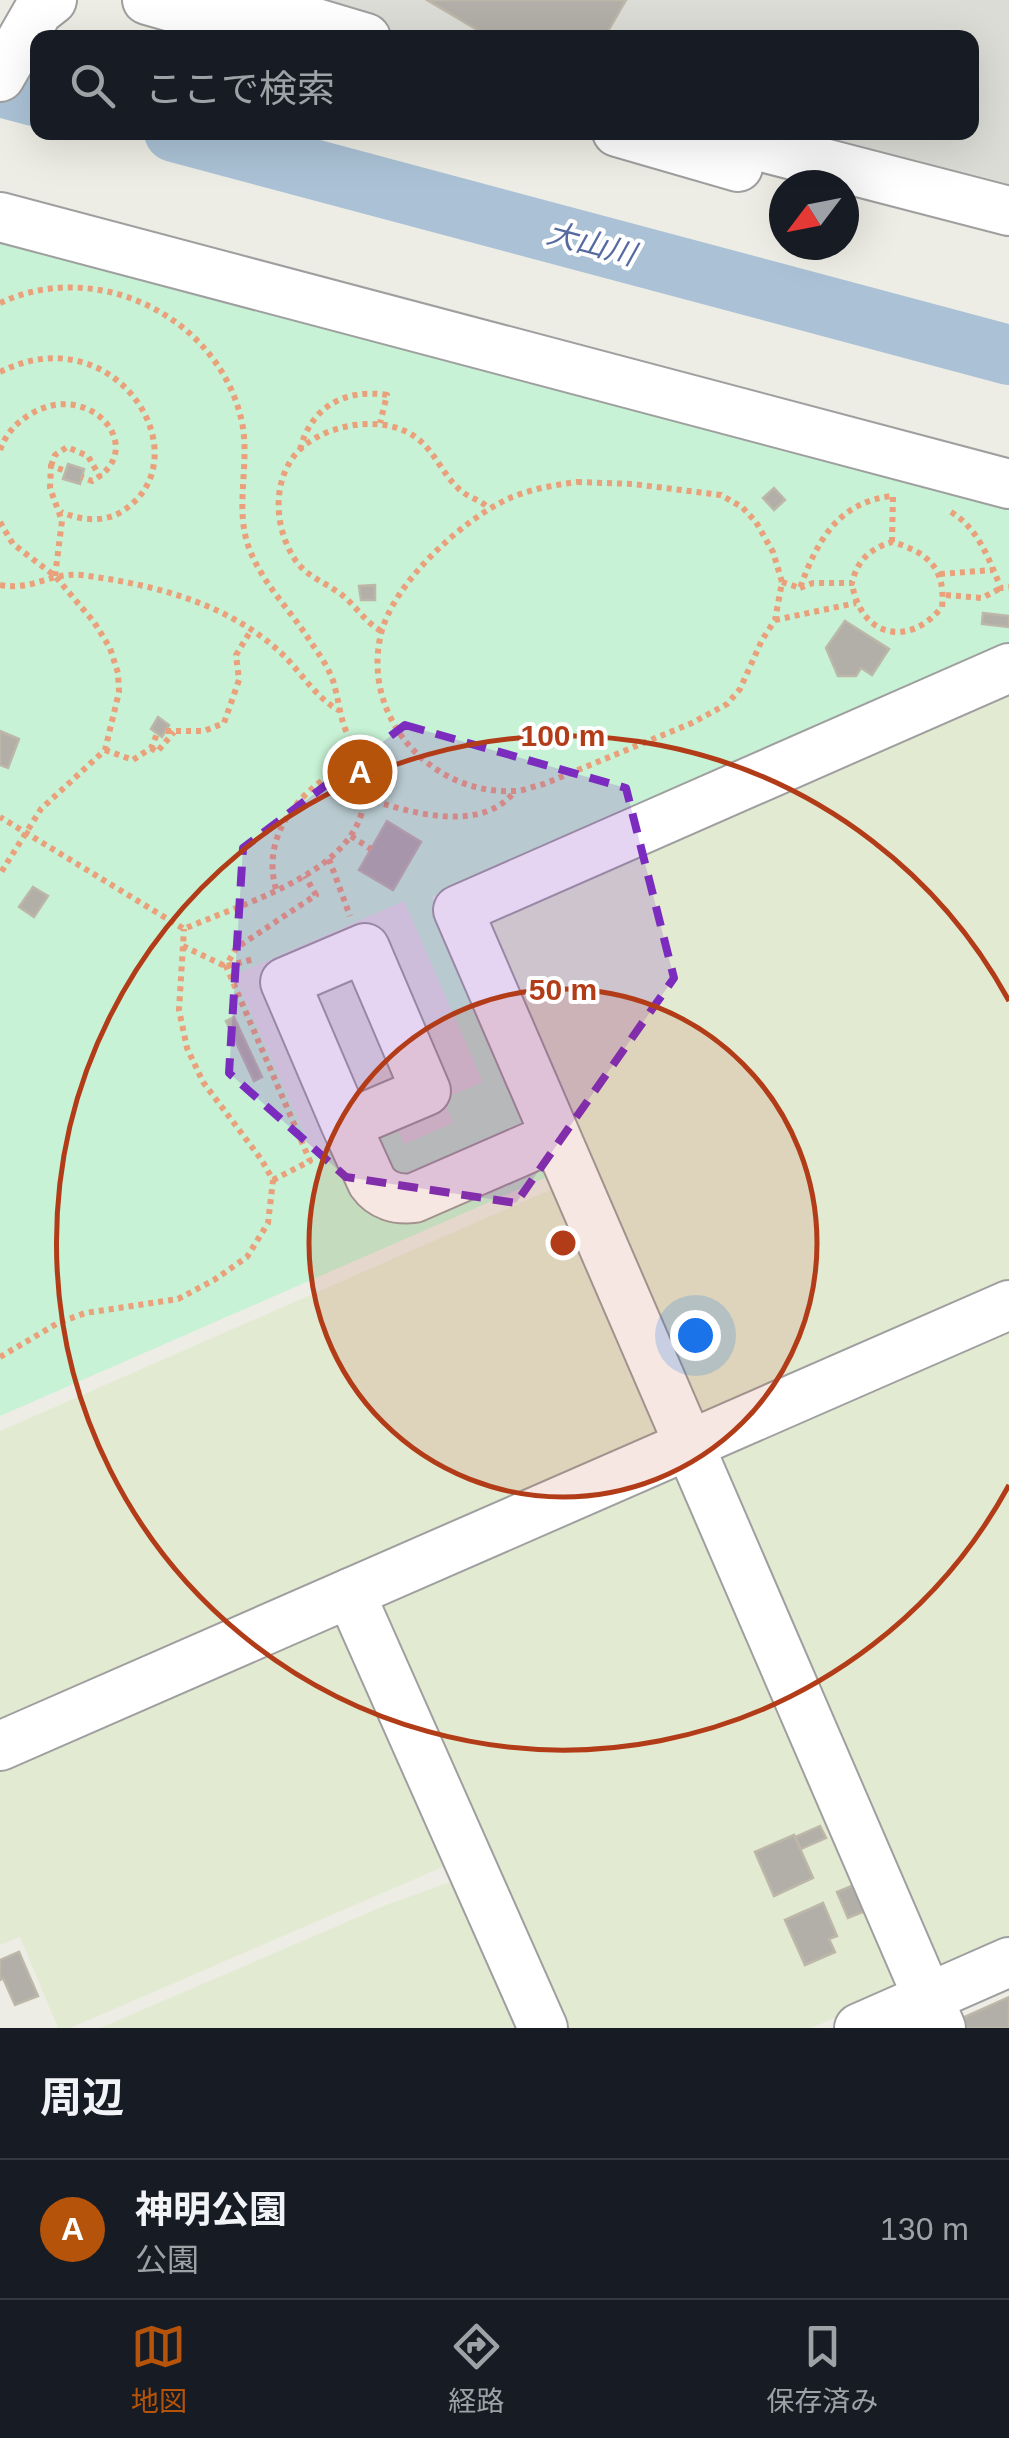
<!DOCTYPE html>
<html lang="ja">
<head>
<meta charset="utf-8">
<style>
	:root { --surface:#171b24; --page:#242831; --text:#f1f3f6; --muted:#9ea1a6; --line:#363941; --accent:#b45309 }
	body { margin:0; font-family:Helvetica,"Noto Sans JP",sans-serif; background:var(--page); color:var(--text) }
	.compass { position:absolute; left:769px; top:170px; width:90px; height:90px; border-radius:50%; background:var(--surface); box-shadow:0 10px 40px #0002; rotate:238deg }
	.you { position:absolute; left:695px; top:1335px; width:35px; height:35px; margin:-25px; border:8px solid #fff; border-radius:50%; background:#1a73e8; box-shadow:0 0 0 15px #1a73e833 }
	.badge { display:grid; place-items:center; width:65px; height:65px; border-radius:50%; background:var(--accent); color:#fff; font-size:32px; font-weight:700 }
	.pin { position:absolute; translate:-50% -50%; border:5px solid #fff; box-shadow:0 2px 10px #0006 }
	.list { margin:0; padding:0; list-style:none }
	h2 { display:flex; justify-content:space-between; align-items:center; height:130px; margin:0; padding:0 40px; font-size:42px }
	h2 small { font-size:32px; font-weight:400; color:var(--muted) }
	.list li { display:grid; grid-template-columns:65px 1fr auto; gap:30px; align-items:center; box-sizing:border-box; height:140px; padding:0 40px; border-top:2px solid var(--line) }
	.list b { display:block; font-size:38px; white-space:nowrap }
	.list p { margin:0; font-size:32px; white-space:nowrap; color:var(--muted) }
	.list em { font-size:32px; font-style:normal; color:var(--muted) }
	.icon { flex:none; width:55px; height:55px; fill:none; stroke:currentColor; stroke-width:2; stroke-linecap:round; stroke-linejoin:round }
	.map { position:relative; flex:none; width:1009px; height:2028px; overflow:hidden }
	.search { position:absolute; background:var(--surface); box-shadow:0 10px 40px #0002; left:30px; right:30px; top:30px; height:110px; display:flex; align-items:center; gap:25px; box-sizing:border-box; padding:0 35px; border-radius:20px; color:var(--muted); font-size:38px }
	.sheet { height:270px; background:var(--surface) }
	nav { display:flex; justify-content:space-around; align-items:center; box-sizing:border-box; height:140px; border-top:2px solid var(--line); background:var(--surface); font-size:28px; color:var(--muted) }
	nav a { display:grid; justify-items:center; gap:5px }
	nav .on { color:var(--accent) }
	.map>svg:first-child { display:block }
	.airport { fill:#dcdcd6 }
	.farmland { fill:#e3ead2 }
	.park { fill:#c7f2d5 }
	.parking { fill:#e2e2e2 }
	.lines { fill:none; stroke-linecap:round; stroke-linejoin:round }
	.river { stroke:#abc2d6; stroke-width:60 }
	.building { fill:#b2afa8; stroke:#bdb7a9; stroke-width:2.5 }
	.minor-casing { stroke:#9f9f9f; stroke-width:52 }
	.path { stroke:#e9a07b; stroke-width:6; stroke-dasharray:5 5; stroke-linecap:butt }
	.minor { stroke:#fff; stroke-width:48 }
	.marked { fill:#7b2cbf; fill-opacity:0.2; stroke:#7b2cbf; stroke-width:8; stroke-dasharray:20 12; stroke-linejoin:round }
	.ring { fill:none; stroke:#b33c18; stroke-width:5 }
	.labels { text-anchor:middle; stroke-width:8; stroke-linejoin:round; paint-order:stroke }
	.water-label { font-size:30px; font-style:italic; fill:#566aa2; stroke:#fff }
	.centre { fill:#b33c18; stroke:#fff; stroke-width:5 }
	.ring-label { font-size:30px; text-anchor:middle; font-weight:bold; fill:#b33c18; stroke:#fff; stroke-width:8; stroke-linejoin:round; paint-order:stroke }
</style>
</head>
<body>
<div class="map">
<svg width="1009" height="2028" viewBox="0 0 1009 2028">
	<rect width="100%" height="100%" fill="#edede5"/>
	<polygon class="airport" points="179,0 1009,0 1009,233 650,133 972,132 972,38 312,37"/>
	<g class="farmland">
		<polygon points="1009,682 1009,1288 707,1420 688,1414 482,915"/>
		<polygon points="559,1186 662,1423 656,1441 0,1727 0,1431"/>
		<polygon points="1009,1325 1009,1941 943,1970 927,1960 713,1465 720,1452"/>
		<polygon points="672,1473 686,1476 900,1970 893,1993 811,2028 557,2028 372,1604"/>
		<polygon points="342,1616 445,1866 70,2028 58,2028 20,1937 0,1945 0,1766"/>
		<polygon points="459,1879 532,2028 100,2028 386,1905"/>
	</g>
	<polygon class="park" points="0,227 1009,500 1009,647 432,897 532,1120 549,1176 0,1416"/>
	<polygon class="parking" points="404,901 483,1082 443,1099 453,1123 404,1144 394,1121 314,1155 234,975"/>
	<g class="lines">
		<g class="river">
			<polyline points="0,87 38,97"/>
			<polyline points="174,132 1009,355"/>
		</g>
	</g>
	<g class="building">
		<polygon points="427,0 626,0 604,38 491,38"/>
		<polygon points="68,464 84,469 80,484 63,479"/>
		<polygon points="774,488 785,500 774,510 763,498"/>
		<polygon points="375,585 375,600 361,600 359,586"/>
		<polygon points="983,613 1009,616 1009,627 982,624"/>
		<polygon points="845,621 889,649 872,675 861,668 856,676 838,676 826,648"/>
		<polygon points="158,717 169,725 162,737 151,729"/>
		<polygon points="0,731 19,739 8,768 0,765"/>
		<polygon points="387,821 421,842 393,890 359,870"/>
		<polygon points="33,887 48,896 34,917 19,907"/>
		<polygon points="234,1017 262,1077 254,1081 226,1021"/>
		<polygon points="820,1826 826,1838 801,1849 795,1837"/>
		<polygon points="794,1835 813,1878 774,1896 755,1852"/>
		<polygon points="859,1883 870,1909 848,1918 837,1892"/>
		<polygon points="823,1903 837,1936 829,1939 835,1952 805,1965 785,1920"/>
		<polygon points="19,1952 38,1996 15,2005 3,1978 0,1980 0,1960"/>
		<polygon points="1009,1997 1009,2028 961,2028 958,2020"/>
	</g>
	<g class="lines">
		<g class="minor-casing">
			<g id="minor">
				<polyline points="147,0 280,38"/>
				<polyline points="249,3 366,38"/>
				<polyline points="0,77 38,11 52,0"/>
				<polyline points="617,132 738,167"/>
				<polyline points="704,132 1009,211"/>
				<polyline points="0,217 1009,484"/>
				<path d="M346 1125 426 1091 365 948 285 982 346 1125 372 1182C382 1196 397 1200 414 1198L554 1137"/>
				<polyline points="350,1593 543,2028"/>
				<polyline points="0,1746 1009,1305"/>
				<polyline points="859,2028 1009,1962"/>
				<polyline points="941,2028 458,910 1009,668"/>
			</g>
		</g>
		<g class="path">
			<path d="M0 303C95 258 216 315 241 418 252 462 232 510 251 553 265 586 291 611 310 641 319 654 332 672 335 688 339 703 340 716 346 731 359 761 372 786 360 818 338 878 238 905 184 929L0 817"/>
			<path d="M0 372C117 313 206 460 121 512 103 523 80 520 61 512"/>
			<path d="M0 450C6 434 15 424 29 415 89 377 151 449 92 481L82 477"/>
			<path d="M300 450C310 408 344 388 387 395L380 423"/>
			<polyline points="51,466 55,455 67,447 88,456 100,477"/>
			<path d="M577 482 633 484 721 495 742 507 756 522 773 552 782 582 775 620 762 640 740 689 727 704 692 723 544 784C534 786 523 791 514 791 430 795 361 716 381 634 393 583 463 519 510 498 531 489 554 485 577 482Z"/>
			<path d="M951 512C979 529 989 560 1001 588L1009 587"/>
			<polyline points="0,522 13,544 55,576 94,622 110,648 118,673 119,692 105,750 41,809 0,874"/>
			<polyline points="892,542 893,496"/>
			<polyline points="940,574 993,570"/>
			<polyline points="55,576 62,521 50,488 51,466 66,471"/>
			<path d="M782 582 800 588C817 541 838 502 892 496"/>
			<path d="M0 585C34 591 49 572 81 575 151 584 225 602 279 651 300 670 313 695 338 710"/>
			<path d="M800 588 813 583H852C857 561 869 549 892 542 927 552 946 568 942 607 908 649 860 636 852 583"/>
			<polyline points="946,595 982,598 1001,588"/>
			<polyline points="775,620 856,603"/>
			<path d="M381 631C365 622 356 606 342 595 324 581 306 577 294 558 275 528 272 485 294 456 317 426 374 415 407 432 433 445 439 470 458 488 467 498 481 499 489 509"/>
			<polyline points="166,731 204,731 224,723 239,680 236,655 250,632"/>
			<polyline points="151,748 157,752 174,732"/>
			<polyline points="105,750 133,760 151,748 157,734"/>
			<path d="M365 798C410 813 482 834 515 791"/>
			<polyline points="351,836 371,849"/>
			<polyline points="329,859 350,916"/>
			<path d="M276 889C259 830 307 782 358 760"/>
			<polyline points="183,946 225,966"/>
			<polyline points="227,966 254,959"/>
			<polyline points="273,1180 310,1161 226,966 236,948 316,895 305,876"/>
			<polyline points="0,1357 58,1323 85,1313 178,1299 214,1280 247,1257 268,1223 273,1180 261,1159 203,1082 187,1048 179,1010 184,929"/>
		</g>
		<use href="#minor" class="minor"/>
	</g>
	<path class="marked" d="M405 725 626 788 674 978 516 1203 346 1177 229 1073 243 848Z"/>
	<circle cx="563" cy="1243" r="254" fill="#b33c18" fill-opacity=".12"/>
	<g class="ring">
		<circle cx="563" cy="1243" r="254"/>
		<path d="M1009 1485A507 507 0 1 1 1009 1001"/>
	</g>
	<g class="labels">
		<g class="water-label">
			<text transform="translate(591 244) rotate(15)" y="10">大山川</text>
		</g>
	</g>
	<circle cx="563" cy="1243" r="15" class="centre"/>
	<g class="ring-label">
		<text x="563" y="746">100 m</text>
		<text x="563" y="1000">50 m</text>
	</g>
</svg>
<svg class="compass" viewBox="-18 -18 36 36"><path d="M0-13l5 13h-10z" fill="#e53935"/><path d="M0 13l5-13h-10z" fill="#9ea1a6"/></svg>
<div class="you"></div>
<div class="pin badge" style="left:360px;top:772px">A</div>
<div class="search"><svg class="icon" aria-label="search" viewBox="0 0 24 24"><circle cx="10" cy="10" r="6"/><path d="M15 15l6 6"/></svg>ここで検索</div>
</div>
<section class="sheet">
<h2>周辺<small></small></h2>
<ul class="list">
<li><span class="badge">A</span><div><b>神明公園</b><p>公園</p></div><em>130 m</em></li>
</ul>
</section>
<nav>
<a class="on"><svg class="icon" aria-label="map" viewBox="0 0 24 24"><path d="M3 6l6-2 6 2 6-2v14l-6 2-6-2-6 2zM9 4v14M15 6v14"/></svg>地図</a>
<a><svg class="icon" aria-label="directions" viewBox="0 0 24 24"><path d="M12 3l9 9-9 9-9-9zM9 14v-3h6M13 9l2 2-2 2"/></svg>経路</a>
<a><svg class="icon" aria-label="saved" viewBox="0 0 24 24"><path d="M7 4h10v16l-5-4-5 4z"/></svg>保存済み</a>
</nav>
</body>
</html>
